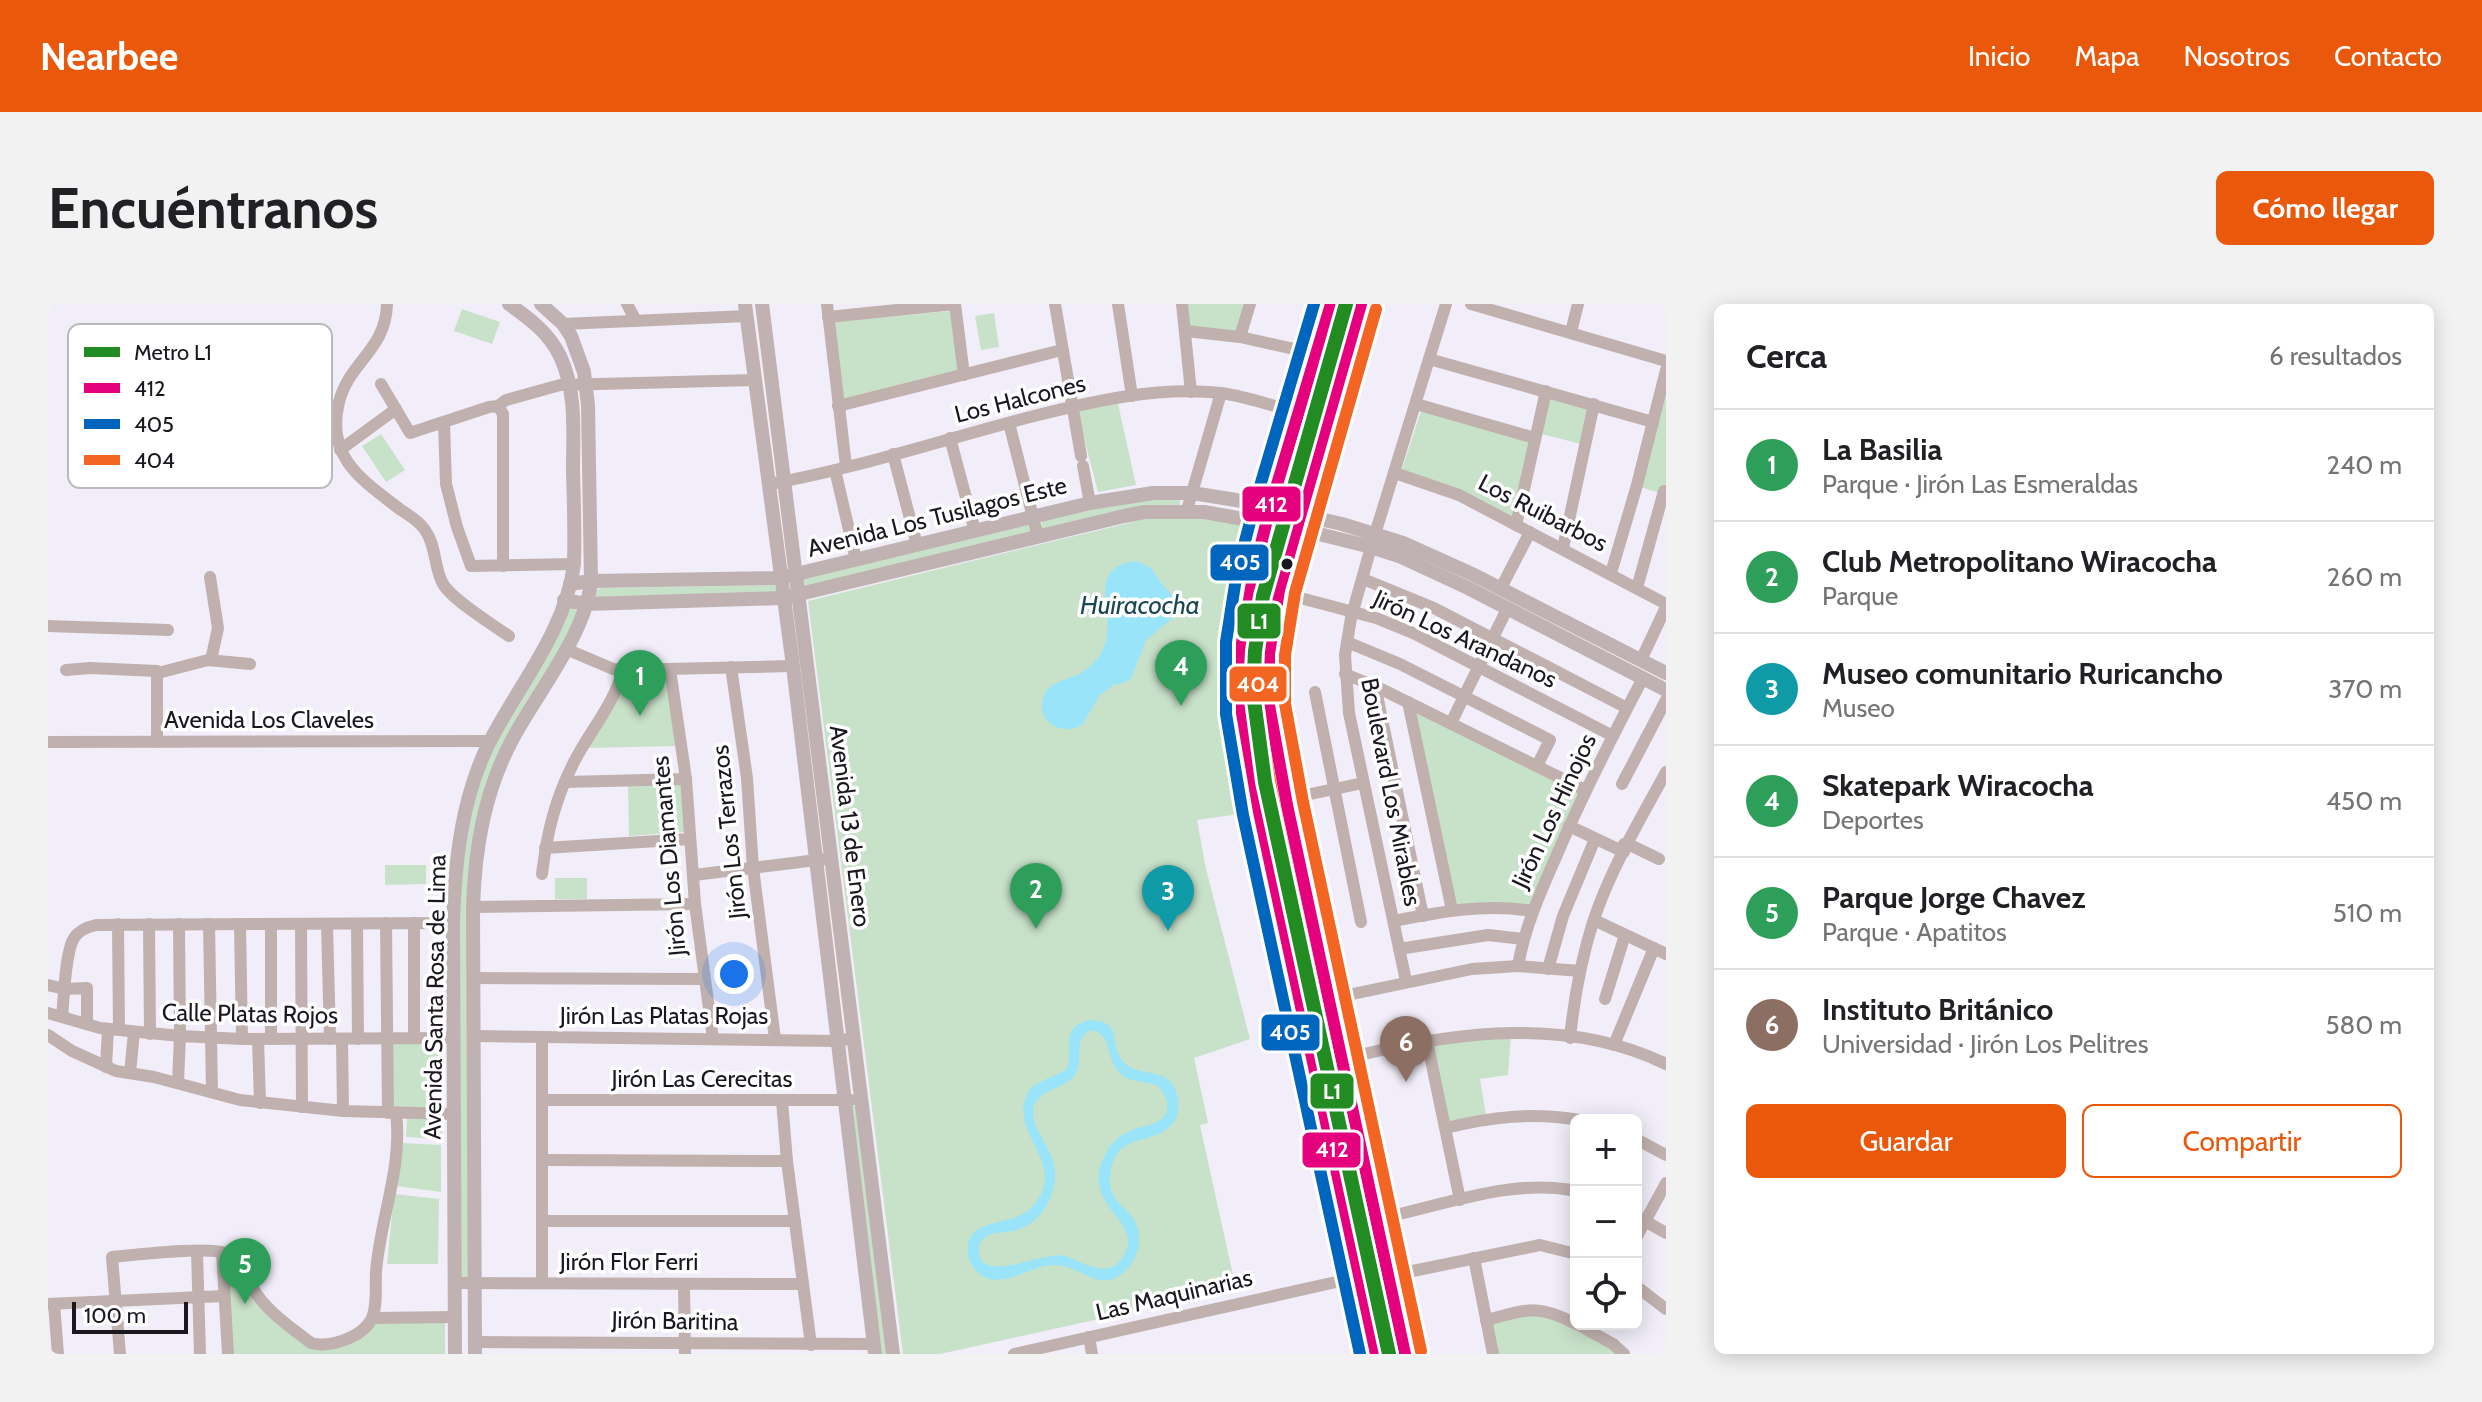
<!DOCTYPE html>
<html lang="es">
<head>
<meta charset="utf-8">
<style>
	:root { --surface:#fff; --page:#f2f2f2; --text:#202124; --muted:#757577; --line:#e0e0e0; --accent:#ea580c }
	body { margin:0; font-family:Cabin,sans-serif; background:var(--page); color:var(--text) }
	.controls { position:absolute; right:24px; bottom:24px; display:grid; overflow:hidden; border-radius:12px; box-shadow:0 4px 20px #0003 }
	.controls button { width:72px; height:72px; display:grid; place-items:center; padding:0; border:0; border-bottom:2px solid var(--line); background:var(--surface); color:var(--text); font:40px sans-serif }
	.scale { position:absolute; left:24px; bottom:20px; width:116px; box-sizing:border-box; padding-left:8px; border:4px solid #1a171e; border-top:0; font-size:22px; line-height:28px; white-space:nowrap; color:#1a171e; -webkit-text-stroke:6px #fff; paint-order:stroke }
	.you { position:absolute; left:686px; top:670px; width:28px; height:28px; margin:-20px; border:6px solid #fff; border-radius:50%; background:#1a73e8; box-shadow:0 0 0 12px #1a73e833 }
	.badge { display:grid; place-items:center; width:52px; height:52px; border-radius:50%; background:var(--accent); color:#fff; font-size:26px; font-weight:700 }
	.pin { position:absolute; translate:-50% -66px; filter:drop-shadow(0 2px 4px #0008) }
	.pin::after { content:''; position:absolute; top:42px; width:28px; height:24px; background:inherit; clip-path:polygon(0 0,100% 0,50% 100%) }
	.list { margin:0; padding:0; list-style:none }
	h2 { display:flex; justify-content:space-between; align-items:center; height:104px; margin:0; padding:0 32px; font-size:34px }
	h2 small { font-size:26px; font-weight:400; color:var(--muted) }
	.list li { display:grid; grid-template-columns:52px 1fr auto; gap:24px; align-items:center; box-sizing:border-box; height:112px; padding:0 32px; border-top:2px solid var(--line) }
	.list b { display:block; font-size:30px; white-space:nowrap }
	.list p { margin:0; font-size:26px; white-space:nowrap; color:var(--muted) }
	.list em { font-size:26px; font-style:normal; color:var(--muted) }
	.actions { display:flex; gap:16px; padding:24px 32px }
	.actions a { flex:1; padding:18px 0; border:2px solid var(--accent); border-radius:12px; text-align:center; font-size:28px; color:var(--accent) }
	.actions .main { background:var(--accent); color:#fff }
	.icon { flex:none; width:44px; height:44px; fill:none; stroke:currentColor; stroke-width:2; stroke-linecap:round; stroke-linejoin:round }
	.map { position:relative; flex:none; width:1618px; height:1050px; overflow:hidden; border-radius:12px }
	header { display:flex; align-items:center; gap:48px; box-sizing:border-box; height:112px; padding:0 40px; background:var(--accent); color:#fff }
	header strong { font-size:38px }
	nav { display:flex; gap:44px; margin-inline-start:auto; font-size:28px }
	.intro { display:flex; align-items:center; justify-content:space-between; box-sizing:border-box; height:192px; padding:0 48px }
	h1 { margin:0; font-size:56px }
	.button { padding:20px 36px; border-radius:12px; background:var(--accent); color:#fff; font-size:28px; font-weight:700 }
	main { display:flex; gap:48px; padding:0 48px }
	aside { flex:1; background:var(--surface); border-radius:12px; box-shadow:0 4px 20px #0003 }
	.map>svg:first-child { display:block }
	.green { fill:#c8e1c9 }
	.water { fill:#9ae4f9; fill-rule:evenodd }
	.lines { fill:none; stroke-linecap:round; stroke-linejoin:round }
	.minor { stroke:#c0b1ae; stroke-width:12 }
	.major { stroke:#c0b2b2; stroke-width:14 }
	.bus-1-casing { stroke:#fff; stroke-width:18 }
	.bus-2-casing { stroke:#fff; stroke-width:18 }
	.bus-3-casing { stroke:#fff; stroke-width:18 }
	.bus-1 { stroke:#e5007d; stroke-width:12 }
	.bus-2 { stroke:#0065bd; stroke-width:12 }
	.bus-3 { stroke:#f26522; stroke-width:12 }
	.metro-1-casing { stroke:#fff; stroke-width:20 }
	.metro-1 { stroke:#228b22; stroke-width:14 }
	.bus-dot { fill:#1a171e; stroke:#fff; stroke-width:3 }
	.labels { text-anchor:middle; stroke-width:7; stroke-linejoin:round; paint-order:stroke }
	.street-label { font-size:24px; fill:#1a171e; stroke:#fff }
	.water-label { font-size:26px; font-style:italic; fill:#194853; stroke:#fff }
	.key { fill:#fff; stroke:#bab9bc; stroke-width:2 }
	.key-label { font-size:22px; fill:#1a171e }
	.line-badge { stroke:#fff; stroke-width:3 }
	.badge-label { font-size:22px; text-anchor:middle; font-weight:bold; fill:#fff }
</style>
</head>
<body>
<header>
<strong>Nearbee</strong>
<nav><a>Inicio</a><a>Mapa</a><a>Nosotros</a><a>Contacto</a></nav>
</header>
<div class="intro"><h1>Encuéntranos</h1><a class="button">Cómo llegar</a></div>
<main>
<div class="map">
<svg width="1618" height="1050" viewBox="0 0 1618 1050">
	<rect width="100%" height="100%" fill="#f1eef9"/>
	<g class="green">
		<polygon points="1137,0 1198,0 1189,30 1141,23"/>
		<polygon points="1287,0 1309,0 1250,201 1229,195"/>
		<polygon points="414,5 452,18 444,40 406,27"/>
		<polygon points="903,7 910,67 795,98 784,18"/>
		<polygon points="946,9 951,43 933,46 927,12"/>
		<polygon points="1618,86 1618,191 1592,183"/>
		<polygon points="1501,92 1542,102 1533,140 1494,130"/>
		<polygon points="1070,100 1088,181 1050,188 1029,107"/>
		<path d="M1373 107 1482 137 1465 214C1429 194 1393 178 1354 165Z"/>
		<polygon points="333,130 357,166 338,178 314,142"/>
		<polygon points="1133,194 1131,204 993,226 994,217 1070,197"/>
		<polygon points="1153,212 1196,222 1185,263 1173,330 1191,510 1149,516 1158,565 1202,735 1146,754 1160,819 1152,821 1188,985 892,1050 855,1050 760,297 1105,213"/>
		<polygon points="979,221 982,221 984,229 755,286 754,275"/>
		<polygon points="1221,224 1241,228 1217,358 1341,1000 1321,1005 1203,450 1197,381 1199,342"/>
		<polygon points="726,281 729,289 548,293 548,287 552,284"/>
		<polygon points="521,303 530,307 431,515 422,974 413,974 410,589 422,505 447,437"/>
		<polygon points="619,368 630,442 537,444 578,369"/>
		<polygon points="1364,403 1533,489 1482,604 1406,602"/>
		<polygon points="632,478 637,528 581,532 580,480"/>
		<polygon points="337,561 378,561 378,580 337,581"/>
		<rect x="507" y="574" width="32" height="21"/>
		<polygon points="1463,731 1460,771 1432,775 1438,811 1401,819 1385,739"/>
		<polygon points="394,738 396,806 342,806 343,739"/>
		<polygon points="800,802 808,802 842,1050 830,1050"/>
		<polygon points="359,811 395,813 394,835 358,833"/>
		<polygon points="355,839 393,841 393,888 348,882"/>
		<polygon points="346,890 391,895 390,960 339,960"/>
		<polygon points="178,954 210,996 268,1043 323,1019 397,1017 397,1050 182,1050"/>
		<polygon points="1479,1009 1504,1012 1572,1050 1449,1050 1443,1017"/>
	</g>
	<g class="water">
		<path d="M1086 257C1105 262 1104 266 1114 280 1124 293 1133 294 1126 313L1098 336 1084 373 1078 378 1065 381 1052 391 1034 421C1015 432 988 419 995 394 1001 375 1021 377 1035 368 1043 362 1051 354 1055 345 1072 313 1034 266 1086 257Z"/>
		<path d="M1042 716C1073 717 1062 735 1072 753 1086 779 1125 756 1130 796 1131 805 1130 813 1125 819 1104 845 1066 824 1062 874 1060 894 1074 900 1085 914 1095 929 1092 951 1080 964 1053 993 1035 962 1008 961 981 960 952 990 928 967 924 962 921 957 920 951 915 910 966 925 985 902 1022 859 960 831 979 790 987 775 1007 775 1019 764 1026 743 1011 723 1042 716ZM1044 726C1064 731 1058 753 1070 767 1081 780 1096 776 1110 782 1120 792 1125 809 1110 817 1103 822 1094 822 1087 825 1075 829 1065 836 1059 847 1027 903 1097 914 1076 951 1061 978 1036 958 1017 952 996 946 933 982 931 947 931 925 956 930 969 926 981 922 991 914 997 904 1028 851 979 836 986 801 995 783 1016 786 1027 771 1037 756 1023 733 1044 726Z"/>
	</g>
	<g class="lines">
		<g class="minor">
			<path d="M339 0C338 46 301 58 291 98 277 153 314 176 353 206 362 212 371 217 377 226 388 241 386 262 394 278 401 294 445 321 461 332"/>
			<polyline points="579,0 588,17"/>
			<polyline points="779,0 798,162"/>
			<polyline points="1007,0 1033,152"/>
			<polyline points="1070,0 1084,92"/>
			<polyline points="1134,0 1143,88"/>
			<polyline points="1423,0 1618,57"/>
			<polyline points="780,13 907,0 916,71"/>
			<polyline points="515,20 699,12"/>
			<polyline points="1138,27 1192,33 1255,47"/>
			<polyline points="1523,28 1530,0"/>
			<polyline points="1192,33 1202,0"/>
			<polyline points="1381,55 1605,118"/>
			<polyline points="333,80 362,129 441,103 450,102 458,96 512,81 706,76"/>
			<polyline points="1368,100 1487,134"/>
			<polyline points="450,102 455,110 455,262"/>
			<polyline points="790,102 1014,46"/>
			<polyline points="396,118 398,180 409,223 423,262 526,260"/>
			<polyline points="961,119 990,233"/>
			<polyline points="902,134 927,227"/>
			<polyline points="292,146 348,105"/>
			<polyline points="845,150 869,241"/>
			<polyline points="1035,162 1042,199"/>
			<polyline points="787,166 808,256"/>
			<polyline points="1347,169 1411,191 1618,300"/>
			<path d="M727 179C814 163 900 134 986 112 1046 97 1110 82 1173 89 1195 92 1216 99 1237 105"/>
			<polyline points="1139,206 1173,89"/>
			<polyline points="1468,221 1498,87"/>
			<polyline points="1515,244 1546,100"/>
			<polyline points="1563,269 1589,181 1618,66"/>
			<polyline points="162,273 170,324 163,356"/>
			<polyline points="1315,275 1386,304 1579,404"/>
			<polyline points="1453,284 1482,228"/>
			<polyline points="1589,284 1616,187"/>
			<polyline points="1245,292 1328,314 1365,329 1565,432"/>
			<polyline points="0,322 120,326"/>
			<polyline points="1299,338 1352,360 1502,436 1489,462"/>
			<polyline points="518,345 565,365 575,366 745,362"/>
			<polyline points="1593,356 1618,303"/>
			<polyline points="683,363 699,474 705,564 727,735"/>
			<polyline points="622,365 638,475 647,600 665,735"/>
			<polyline points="18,366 42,364 109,367 109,438"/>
			<polyline points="110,369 160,356 202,360"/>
			<polyline points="1297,370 1329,383 1537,486"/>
			<polyline points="1329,383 1330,396 1375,612"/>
			<polyline points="1267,388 1313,618"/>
			<polyline points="1360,398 1404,606"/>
			<polyline points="1403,419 1459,305"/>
			<polyline points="0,438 443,437"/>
			<polyline points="517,478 638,475"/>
			<polyline points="1574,480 1618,396"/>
			<polyline points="1253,492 1315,479"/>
			<polyline points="1521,522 1576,548 1576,540"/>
			<polyline points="1580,540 1611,555"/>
			<polyline points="497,544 642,535"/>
			<path d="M494 570C499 529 507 495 526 458 542 427 566 400 575 366"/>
			<polyline points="646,571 777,555"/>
			<polyline points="425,603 647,600"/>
			<polyline points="1546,616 1618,650"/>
			<path d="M1346 617C1392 608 1437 599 1484 607"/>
			<polyline points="338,619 340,809"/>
			<polyline points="366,619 366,734"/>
			<polyline points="70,620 71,726"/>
			<polyline points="101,620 102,730"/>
			<polyline points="161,620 164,788"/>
			<polyline points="192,620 194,735"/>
			<polyline points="223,620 223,735"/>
			<polyline points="253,620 254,803"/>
			<polyline points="279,620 282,735"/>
			<polyline points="309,620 310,735"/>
			<polyline points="1351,645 1440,631 1475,635"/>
			<path d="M1470 662C1477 621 1494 585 1511 546 1536 488 1565 431 1595 374"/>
			<polyline points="1500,665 1515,612 1547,535"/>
			<polyline points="426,674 655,675"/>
			<polyline points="1358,677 1301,409 1297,351 1303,314 1323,243 1398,0"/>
			<polyline points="0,681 17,685 39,684 39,720"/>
			<polyline points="1295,692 1424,665 1470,662 1532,667"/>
			<polyline points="1557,695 1577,631"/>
			<polyline points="0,709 52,724 132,732 194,735 406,734"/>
			<path d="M14 713C16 695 17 648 26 634 31 626 39 623 48 621L405 619"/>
			<polyline points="0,731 24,747 68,767 106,773 192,796 295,807 407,810"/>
			<polyline points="426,732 789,737 806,734"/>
			<path d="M1522 734C1526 695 1533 656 1545 618 1562 566 1592 516 1618 468"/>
			<polyline points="210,735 212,799"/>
			<polyline points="294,735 295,807"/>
			<polyline points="1379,737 1412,896"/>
			<polyline points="1566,741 1606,644"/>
			<path d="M1308 752C1409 727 1522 713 1618 760"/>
			<polyline points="58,763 60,725"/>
			<polyline points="82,769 86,728"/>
			<polyline points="130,778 132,732 131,620"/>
			<polyline points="495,796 803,796"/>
			<polyline points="734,797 739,857 763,1041"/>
			<path d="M1398 824C1443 813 1484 808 1531 816"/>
			<polyline points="1588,835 1618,851"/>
			<polyline points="495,856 739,857"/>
			<path d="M1343 912C1401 899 1469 874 1528 887"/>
			<polyline points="1588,912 1618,929"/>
			<polyline points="494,917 747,917"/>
			<polyline points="1588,934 1618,879"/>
			<polyline points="149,947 152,1050"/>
			<polyline points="174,948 180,1050"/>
			<polyline points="1426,954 1445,1050"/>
			<polyline points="1355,969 1492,941 1528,950"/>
			<polyline points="407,979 755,980"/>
			<polyline points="494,979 494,733"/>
			<polyline points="636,980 637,1050"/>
			<polyline points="1588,982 1618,1005"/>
			<polyline points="0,1000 176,992"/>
			<polyline points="6,1000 10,1050"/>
			<polyline points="324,1014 407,1013"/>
			<path d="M1438 1016C1478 1006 1489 999 1528 1020"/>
			<polyline points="1529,1020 1565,1040 1576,1050"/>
			<polyline points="1041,1033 1044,1050"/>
			<polyline points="427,1038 826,1040"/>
			<path d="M72 1050 64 953C86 951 161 942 177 949 189 954 197 972 204 983 218 1007 241 1022 263 1039 281 1044 313 1034 323 1016 330 1003 327 982 328 968 332 915 355 862 348 809"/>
			<polyline points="966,1050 1297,976"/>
		</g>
		<g class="major">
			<polyline points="697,0 745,362 827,1050"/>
			<polyline points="714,0 845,1050"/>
			<polyline points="1268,0 1187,276 1177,337 1176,373 1188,470 1201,541 1247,732 1313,1050"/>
			<polyline points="1283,0 1222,204 1205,272 1194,339 1194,409 1211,508 1328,1050"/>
			<polyline points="1313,0 1251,211 1231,286 1221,350 1221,401 1239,501 1357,1050"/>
			<path d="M1328 0C1313 47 1300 94 1286 141 1257 232 1226 326 1238 422L1373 1050"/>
			<polyline points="522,280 543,277 732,274 1042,199 1105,189 1144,189 1188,196 1294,220 1355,239 1426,271 1618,369"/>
			<polyline points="516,296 538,300 735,294 1076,212 1097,208 1156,208 1247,224 1323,243 1351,252 1420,284 1618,386"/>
			<path d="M407 1050 405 619C407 558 413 497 440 441 469 383 518 327 526 260 527 229 526 199 525 168 525 129 529 88 512 52 501 29 482 15 461 0"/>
			<path d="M427 1050 425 603C427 544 436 489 464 436 489 389 538 330 543 277L540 101 536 68 523 32 515 20 493 0"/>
		</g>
		<g class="bus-1-casing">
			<g id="bus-1">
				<polyline points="1283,0 1222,204 1205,272 1194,339 1194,409 1211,508 1328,1050"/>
				<polyline points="1313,0 1231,286 1221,350 1221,401 1239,501 1357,1050"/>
			</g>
		</g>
		<g class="bus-2-casing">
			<g id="bus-2">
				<polyline points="1266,0 1207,199 1189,268 1178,338 1178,410 1195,511 1312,1050"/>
				<polyline points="1296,0 1216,282 1205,349 1205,401 1223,504 1341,1050"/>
			</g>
		</g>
		<g class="bus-3-casing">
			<g id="bus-3">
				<polyline points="1298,5 1237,208 1221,275 1210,340 1210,408 1227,505 1344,1047"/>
				<polyline points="1328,5 1247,289 1237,351 1237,400 1255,498 1373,1047"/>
			</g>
		</g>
		<use href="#bus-1" class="bus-1"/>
		<use href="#bus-2" class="bus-2"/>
		<use href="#bus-3" class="bus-3"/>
		<g class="metro-1-casing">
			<polyline id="metro-1" points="1298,0 1215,292 1207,347 1205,389 1217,478 1341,1050"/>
		</g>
		<use href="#metro-1" class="metro-1"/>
	</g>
	<circle class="bus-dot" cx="1239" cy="260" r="7"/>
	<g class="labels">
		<g class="street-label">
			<text transform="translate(972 95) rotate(-14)" y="8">Los Halcones</text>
			<text transform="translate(1495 209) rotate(27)" y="8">Los Ruibarbos</text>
			<text transform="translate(889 213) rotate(-14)" y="8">Avenida Los Tusilagos Este</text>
			<text transform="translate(1417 335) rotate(25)" y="8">Jirón Los Arandanos</text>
			<text x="221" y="424">Avenida Los Claveles</text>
			<text transform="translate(1343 488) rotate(79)" y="8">Boulevard Los Mirables</text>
			<text transform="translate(1506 507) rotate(-65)" y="8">Jirón Los Hinojos</text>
			<text transform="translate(802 522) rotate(83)" y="8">Avenida 13 de Enero</text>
			<text transform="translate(681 528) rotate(-96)" y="8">Jirón Los Terrazos</text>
			<text transform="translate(621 552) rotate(-95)" y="8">Jirón Los Diamantes</text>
			<text transform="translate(387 693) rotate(-89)" y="8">Avenida Santa Rosa de Lima</text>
			<text transform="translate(202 710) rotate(1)" y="8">Calle Platas Rojos</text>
			<text x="616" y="720">Jirón Las Platas Rojas</text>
			<text x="654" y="783">Jirón Las Cerecitas</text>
			<text x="581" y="966">Jirón Flor Ferri</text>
			<text transform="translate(1126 991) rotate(-13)" y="8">Las Maquinarias</text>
			<text transform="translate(627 1017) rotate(1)" y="8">Jirón Baritina</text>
		</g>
		<g class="water-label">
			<text x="1092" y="310">Huiracocha</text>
		</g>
	</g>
	<rect x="20" y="20" width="264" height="164" rx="12" class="key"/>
	<rect x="36" y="43" width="36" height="10" fill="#228b22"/>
	<rect x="36" y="79" width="36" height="10" fill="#e5007d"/>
	<rect x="36" y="115" width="36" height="10" fill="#0065bd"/>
	<rect x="36" y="151" width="36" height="10" fill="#f26522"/>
	<g class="key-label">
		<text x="86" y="56">Metro L1</text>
		<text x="86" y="92">412</text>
		<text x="86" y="128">405</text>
		<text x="86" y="164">404</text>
	</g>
	<g class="line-badge">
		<rect x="1193" y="181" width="61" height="38" rx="8" fill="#e5007d"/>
		<rect x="1161" y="239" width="61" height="39" rx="8" fill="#0065bd"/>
		<rect x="1188" y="298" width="46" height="38" rx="8" fill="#228b22"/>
		<rect x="1180" y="361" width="60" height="38" rx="8" fill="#f26522"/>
		<rect x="1212" y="709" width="61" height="39" rx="8" fill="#0065bd"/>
		<rect x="1261" y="768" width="46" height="38" rx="8" fill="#228b22"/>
		<rect x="1253" y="827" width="61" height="38" rx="8" fill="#e5007d"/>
	</g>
	<g class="badge-label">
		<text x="1223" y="208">412</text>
		<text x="1192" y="266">405</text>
		<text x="1211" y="325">L1</text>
		<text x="1210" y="388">404</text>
		<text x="1242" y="736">405</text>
		<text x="1284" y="795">L1</text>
		<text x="1284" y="853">412</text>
	</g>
</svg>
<div class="controls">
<button>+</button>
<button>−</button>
<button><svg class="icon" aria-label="locate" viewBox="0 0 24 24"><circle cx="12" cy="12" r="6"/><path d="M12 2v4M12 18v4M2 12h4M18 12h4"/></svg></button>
</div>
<div class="scale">100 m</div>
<div class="you"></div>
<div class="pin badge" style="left:592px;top:412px;background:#2e9e5b">1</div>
<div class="pin badge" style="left:988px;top:625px;background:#2e9e5b">2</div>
<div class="pin badge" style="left:1120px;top:627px;background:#0f9aa8">3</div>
<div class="pin badge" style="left:1133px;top:402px;background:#2e9e5b">4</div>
<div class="pin badge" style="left:197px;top:1000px;background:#2e9e5b">5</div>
<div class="pin badge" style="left:1358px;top:778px;background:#8d6e63">6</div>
</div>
<aside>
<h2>Cerca<small>6 resultados</small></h2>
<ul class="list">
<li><span class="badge" style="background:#2e9e5b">1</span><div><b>La Basilia</b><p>Parque · Jirón Las Esmeraldas</p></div><em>240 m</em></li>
<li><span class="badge" style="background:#2e9e5b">2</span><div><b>Club Metropolitano Wiracocha</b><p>Parque</p></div><em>260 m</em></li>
<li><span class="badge" style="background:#0f9aa8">3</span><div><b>Museo comunitario Ruricancho</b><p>Museo</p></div><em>370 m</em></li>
<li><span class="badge" style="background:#2e9e5b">4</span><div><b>Skatepark Wiracocha</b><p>Deportes</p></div><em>450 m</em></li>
<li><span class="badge" style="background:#2e9e5b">5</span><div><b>Parque Jorge Chavez</b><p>Parque · Apatitos</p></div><em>510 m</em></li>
<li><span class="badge" style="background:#8d6e63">6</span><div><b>Instituto Británico</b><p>Universidad · Jirón Los Pelitres</p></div><em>580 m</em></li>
</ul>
<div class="actions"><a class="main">Guardar</a><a>Compartir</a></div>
</aside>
</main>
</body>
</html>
